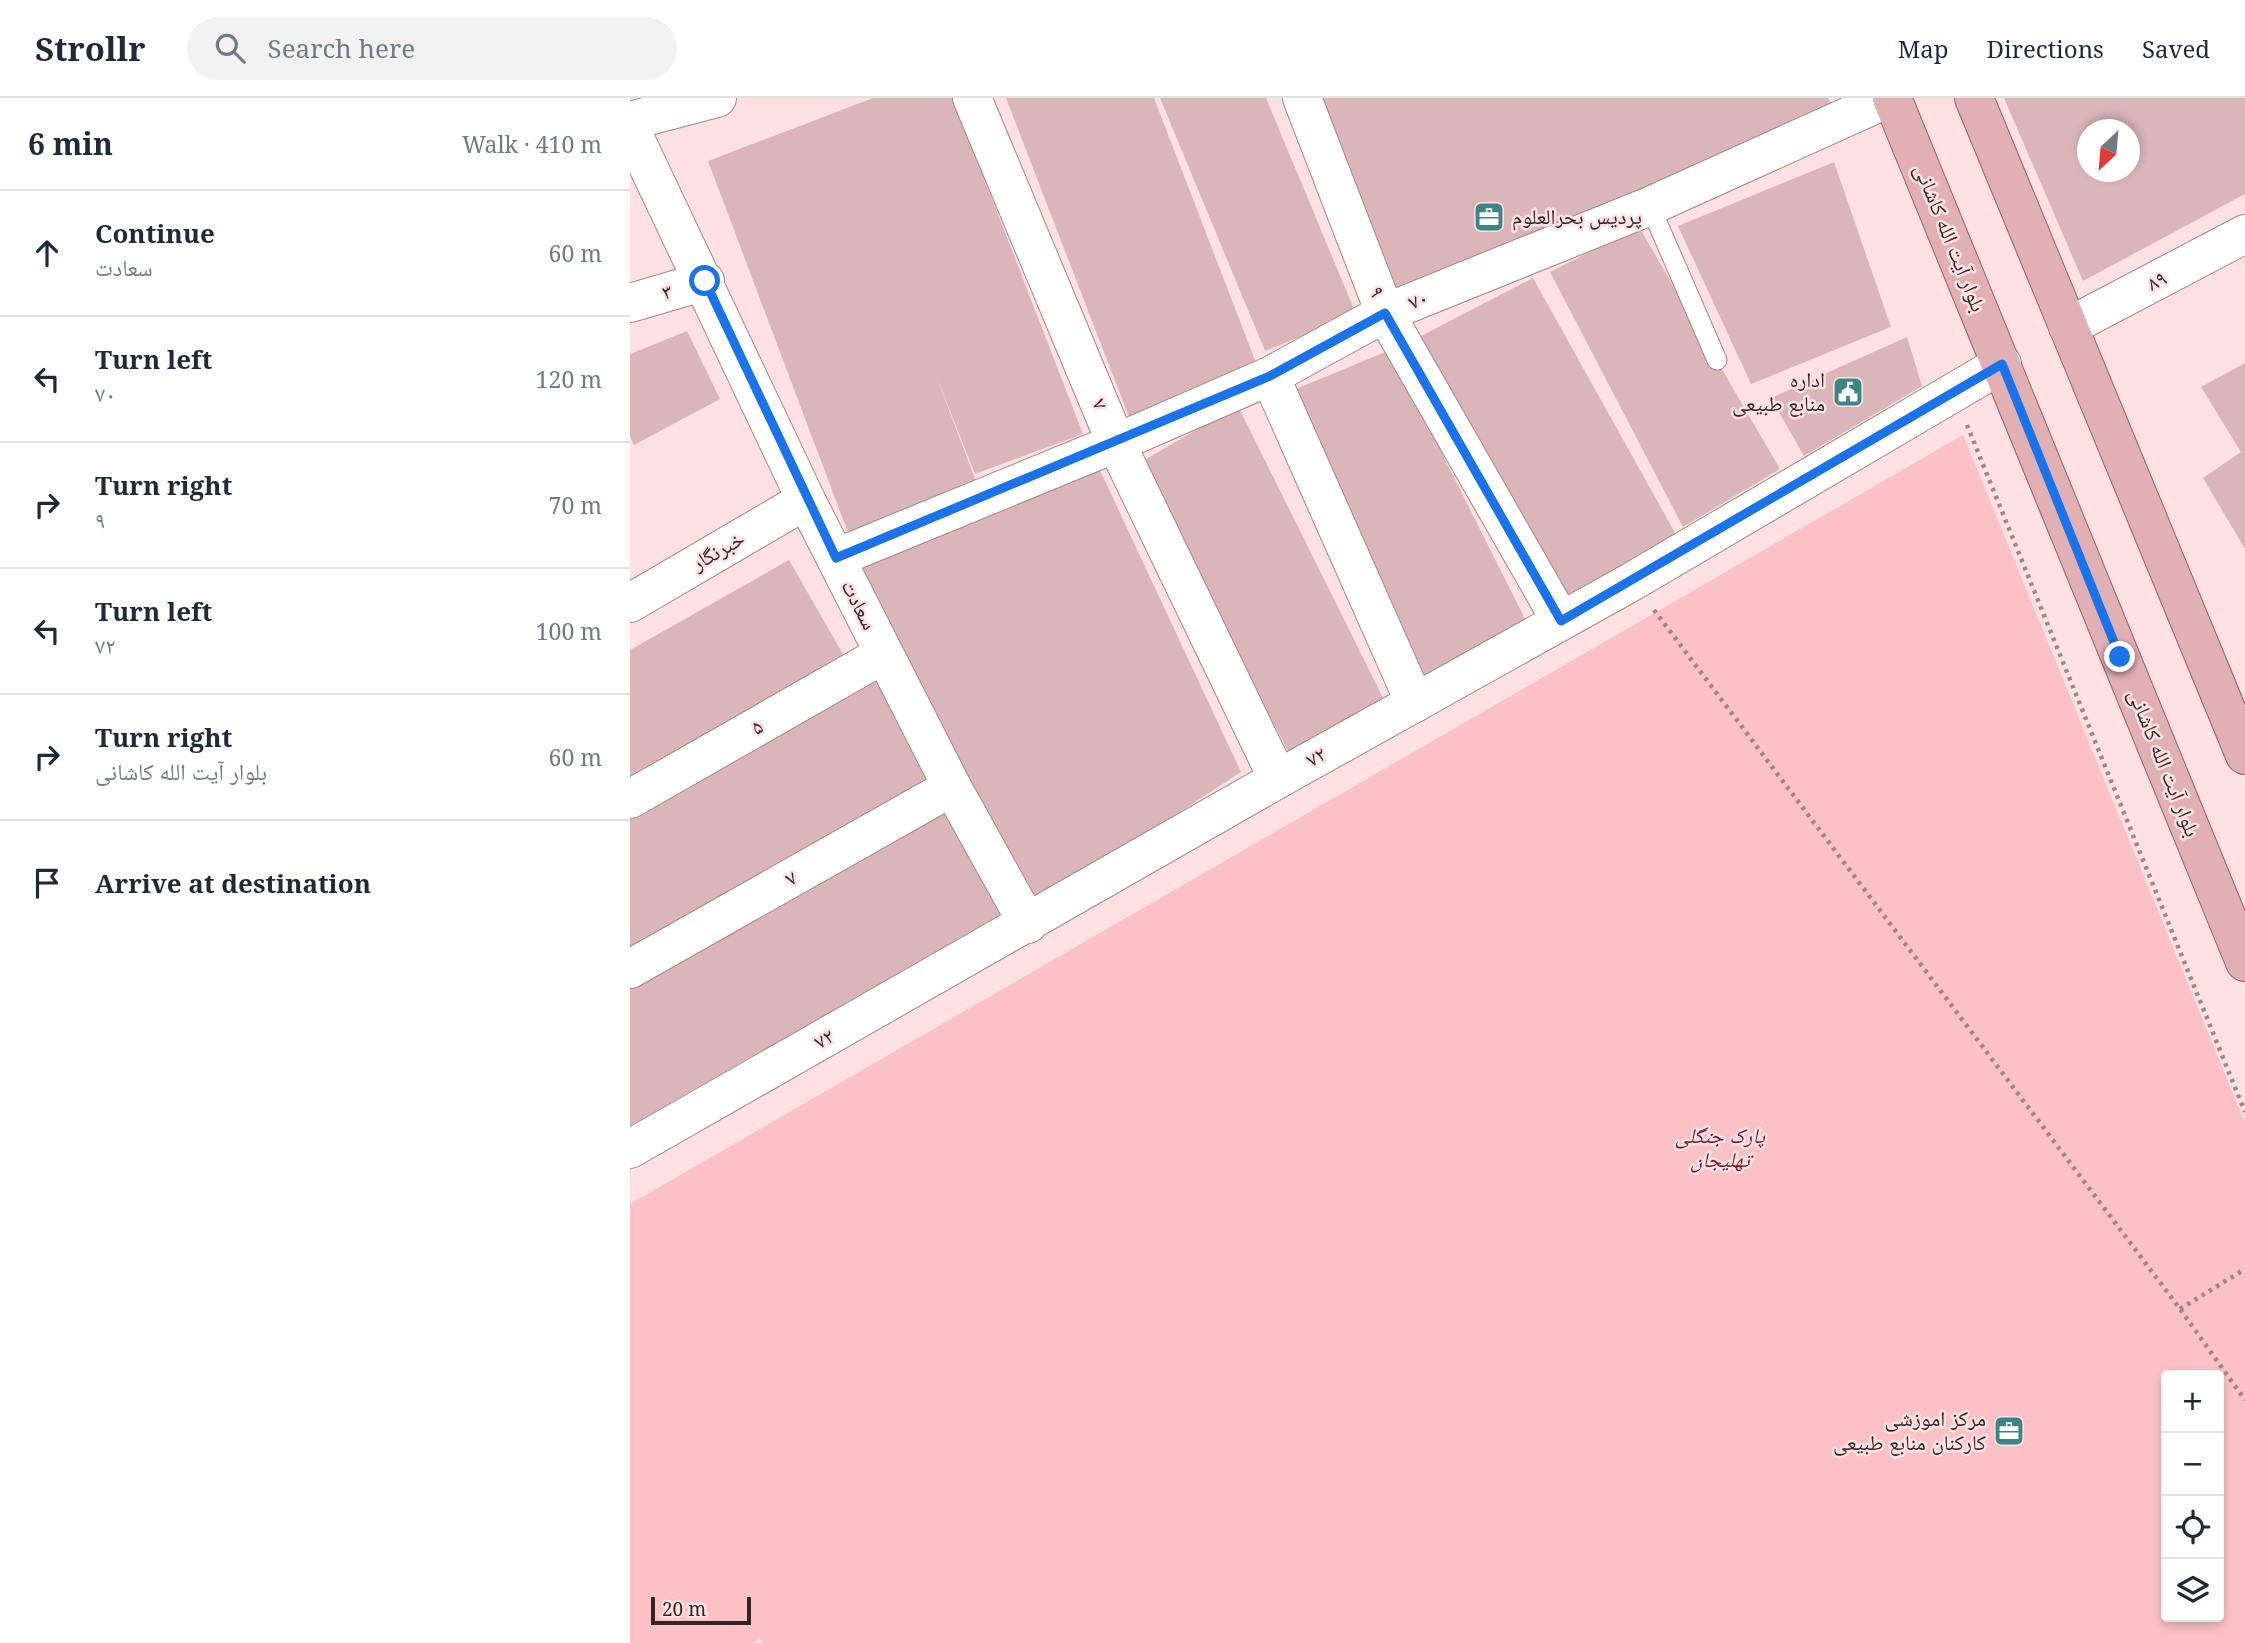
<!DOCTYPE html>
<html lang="en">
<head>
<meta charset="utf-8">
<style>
	:root { --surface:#fff; --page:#f2f2f3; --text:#1f2937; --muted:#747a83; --line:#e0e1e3 }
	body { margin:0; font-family:"Noto Serif","Noto Naskh Arabic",serif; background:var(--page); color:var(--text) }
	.controls { position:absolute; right:21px; bottom:21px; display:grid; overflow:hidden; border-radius:7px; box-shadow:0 4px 10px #0003 }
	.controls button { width:63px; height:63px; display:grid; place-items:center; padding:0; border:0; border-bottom:2px solid var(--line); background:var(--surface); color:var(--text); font:35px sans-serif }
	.compass { position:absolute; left:1447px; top:21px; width:63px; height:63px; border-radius:50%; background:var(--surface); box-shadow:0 4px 10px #0003; rotate:206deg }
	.scale { position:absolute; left:21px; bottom:18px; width:100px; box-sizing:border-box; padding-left:7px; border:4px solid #322526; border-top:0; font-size:19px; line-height:24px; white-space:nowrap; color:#322526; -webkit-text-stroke:5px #ffe1e3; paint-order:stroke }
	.stop { position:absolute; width:21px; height:21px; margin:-16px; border:5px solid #1a73e8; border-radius:50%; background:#fff }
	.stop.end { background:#1a73e8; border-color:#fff; box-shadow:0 2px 7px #0008 }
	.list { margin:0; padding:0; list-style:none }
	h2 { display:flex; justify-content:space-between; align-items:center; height:91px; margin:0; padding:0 28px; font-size:30px }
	h2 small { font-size:23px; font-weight:400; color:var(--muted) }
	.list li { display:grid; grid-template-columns:46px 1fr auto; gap:21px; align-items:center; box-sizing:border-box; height:126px; padding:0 28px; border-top:2px solid var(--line) }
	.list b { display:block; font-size:26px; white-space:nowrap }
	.list p { margin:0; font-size:23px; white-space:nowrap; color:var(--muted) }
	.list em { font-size:23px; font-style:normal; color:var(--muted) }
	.icon { flex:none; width:38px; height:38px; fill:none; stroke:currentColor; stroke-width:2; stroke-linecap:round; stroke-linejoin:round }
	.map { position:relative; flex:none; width:1615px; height:1545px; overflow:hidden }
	header { display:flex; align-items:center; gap:42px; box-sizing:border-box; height:98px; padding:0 35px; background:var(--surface); border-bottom:2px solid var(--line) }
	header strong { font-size:33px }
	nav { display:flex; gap:38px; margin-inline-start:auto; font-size:24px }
	.search { width:490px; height:63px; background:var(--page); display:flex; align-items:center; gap:18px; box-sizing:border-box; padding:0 24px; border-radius:38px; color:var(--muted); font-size:26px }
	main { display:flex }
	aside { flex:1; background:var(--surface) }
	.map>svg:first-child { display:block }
	.green { fill:#fcc1c6; fill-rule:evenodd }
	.building { fill:#dab6b9; fill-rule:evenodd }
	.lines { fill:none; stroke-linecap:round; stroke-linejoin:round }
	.lane-casing { stroke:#a68487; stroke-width:21 }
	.street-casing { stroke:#a68487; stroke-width:40 }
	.secondary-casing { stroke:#a68487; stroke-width:40 }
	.primary-casing { stroke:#975d63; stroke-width:40 }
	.path { stroke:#9d8788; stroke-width:4.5; stroke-dasharray:3.5 5; stroke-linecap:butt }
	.lane { stroke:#fff; stroke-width:19 }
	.street { stroke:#fff; stroke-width:38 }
	.secondary { stroke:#fff; stroke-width:38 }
	.primary { stroke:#e1b0b5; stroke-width:38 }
	.route { stroke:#1a73e8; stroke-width:9 }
	.labels { text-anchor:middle; stroke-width:5; stroke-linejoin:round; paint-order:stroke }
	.poi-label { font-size:21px; fill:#322526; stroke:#ffe1e3; text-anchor:end }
	.street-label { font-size:21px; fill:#322526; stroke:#ffe1e3 }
	.park-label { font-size:21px; font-style:italic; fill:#6e182b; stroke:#ffe1e3 }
</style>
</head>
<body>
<header>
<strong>Strollr</strong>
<div class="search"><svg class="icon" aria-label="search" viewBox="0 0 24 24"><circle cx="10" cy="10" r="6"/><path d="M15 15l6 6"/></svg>Search here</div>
<nav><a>Map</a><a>Directions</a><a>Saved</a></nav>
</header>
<main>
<aside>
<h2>6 min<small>Walk · 410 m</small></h2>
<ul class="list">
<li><svg class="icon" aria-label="ahead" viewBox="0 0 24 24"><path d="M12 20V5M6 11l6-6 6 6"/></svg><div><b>Continue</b><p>سعادت</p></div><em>60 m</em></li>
<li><svg class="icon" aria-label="left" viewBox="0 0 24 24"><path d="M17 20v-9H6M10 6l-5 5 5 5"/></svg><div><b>Turn left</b><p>۷۰</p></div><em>120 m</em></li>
<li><svg class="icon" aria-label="right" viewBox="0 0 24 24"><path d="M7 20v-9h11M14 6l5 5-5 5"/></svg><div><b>Turn right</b><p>۹</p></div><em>70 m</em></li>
<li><svg class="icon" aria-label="left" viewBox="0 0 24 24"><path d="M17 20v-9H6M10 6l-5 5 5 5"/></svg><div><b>Turn left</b><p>۷۲</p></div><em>100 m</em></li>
<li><svg class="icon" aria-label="right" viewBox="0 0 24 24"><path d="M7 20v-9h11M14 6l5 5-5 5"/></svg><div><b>Turn right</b><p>بلوار آیت الله کاشانی</p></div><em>60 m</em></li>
<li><svg class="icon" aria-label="arrive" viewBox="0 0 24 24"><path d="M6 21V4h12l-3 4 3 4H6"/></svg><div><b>Arrive at destination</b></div></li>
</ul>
</aside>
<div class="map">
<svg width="1615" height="1545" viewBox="0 0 1615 1545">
	<rect width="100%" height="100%" fill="#ffe1e3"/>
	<path class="green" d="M1333 337 1615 1025V1545H133L130 1541 123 1545H0V1106ZM1536 1277H1589V1519H1536Z"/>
	<g class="building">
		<polygon points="243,0 323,0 453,336 345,376 305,275 349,391 220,440 78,63"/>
		<polygon points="376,0 524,0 628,270 499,319"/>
		<polygon points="530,0 636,0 726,216 635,253"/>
		<polygon points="693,0 1198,0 1215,32 760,205"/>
		<path d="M1374 0H1615V96L1453 183ZM1458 32H1500V74H1458Z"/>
		<polygon points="1204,64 1261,229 1121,286 1048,128"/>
		<polygon points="1009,129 1150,371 1053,429 920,174"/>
		<polygon points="903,180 1049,442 935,498 789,239"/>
		<polygon points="57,233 90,301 4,347 0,338 0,256"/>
		<polygon points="1277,239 1292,288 1174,358 1141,300"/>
		<polygon points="760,252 896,523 792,579 666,291"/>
		<polygon points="1615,265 1615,451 1573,380 1611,354 1571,289"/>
		<polygon points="608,308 757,608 660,657 509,365"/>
		<polygon points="468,368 611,674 403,810 229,465"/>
		<polygon points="159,462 218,565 0,689 0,552"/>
		<polygon points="246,580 306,683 0,857 0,720"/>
		<polygon points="321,709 380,812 0,1028 0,891"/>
	</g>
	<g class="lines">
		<g class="lane-casing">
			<polyline id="lane" points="1020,108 1087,262"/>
		</g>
		<g class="street-casing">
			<g id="street">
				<polyline points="342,0 486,345 648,681"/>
				<polyline points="672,0 755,215 931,523"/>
				<polyline points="0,30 176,402 322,689 398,826"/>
				<polyline points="0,205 75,183"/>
				<polyline points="1438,229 1615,136"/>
				<polyline points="640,278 785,605"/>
				<polyline points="206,460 486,345 640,278 755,215 1020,108 1259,0"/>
				<polyline points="0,505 176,402"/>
				<polyline points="0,701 254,556"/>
				<polyline points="0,871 322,689"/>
				<polyline points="0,1051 648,681 1003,483 1372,266"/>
			</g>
		</g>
		<g class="secondary-casing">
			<polyline id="secondary" points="0,23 87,0"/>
		</g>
		<g class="primary-casing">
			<g id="primary">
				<polyline points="1262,0 1615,864"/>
				<polyline points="1344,0 1615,657"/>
			</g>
		</g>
		<g class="path">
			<polyline points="1337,327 1615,1014"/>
			<polyline points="1024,512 1550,1211 1615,1302"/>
			<polyline points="1550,1211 1615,1171"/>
		</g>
		<use href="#lane" class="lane"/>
		<use href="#street" class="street"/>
		<use href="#secondary" class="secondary"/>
		<use href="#primary" class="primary"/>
	</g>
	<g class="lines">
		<polyline class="route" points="75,183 206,460 640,278 755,215 931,523 1372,266 1490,559"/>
	</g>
	<defs>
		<g id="office-square" transform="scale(1.575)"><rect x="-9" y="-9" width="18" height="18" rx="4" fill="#3d8585" stroke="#ffe1e3"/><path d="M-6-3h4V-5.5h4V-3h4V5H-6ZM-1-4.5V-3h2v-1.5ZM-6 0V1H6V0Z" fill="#fff"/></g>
		<g id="civic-square" transform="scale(1.575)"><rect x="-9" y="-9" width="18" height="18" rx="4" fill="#3d8585" stroke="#ffe1e3"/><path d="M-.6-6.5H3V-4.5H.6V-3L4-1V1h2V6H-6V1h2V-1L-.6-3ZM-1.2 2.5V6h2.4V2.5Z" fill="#fff"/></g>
	</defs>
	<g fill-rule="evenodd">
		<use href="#office-square" x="859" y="119"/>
		<use href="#civic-square" x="1218" y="294"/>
		<use href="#office-square" x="1379" y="1333"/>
	</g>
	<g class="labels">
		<g class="poi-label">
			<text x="882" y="126" text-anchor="start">پردیس بحرالعلوم</text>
			<text x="1195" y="289">اداره<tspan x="1195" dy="24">منابع طبیعی</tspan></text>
			<text x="1356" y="1328">مرکز اموزشی<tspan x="1356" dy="24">کارکنان منابع طبیعی</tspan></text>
		</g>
		<g class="street-label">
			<text transform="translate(1320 140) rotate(68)" y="7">بلوار آیت الله کاشانی</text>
			<text transform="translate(1527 183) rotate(-28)" y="7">۸۹</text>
			<text transform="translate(37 194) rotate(-16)" y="7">۳</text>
			<text transform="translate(747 194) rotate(69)" y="7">۹</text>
			<text transform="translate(788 202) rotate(-22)" y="7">۷۰</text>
			<text transform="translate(470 306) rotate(67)" y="7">۷</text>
			<text transform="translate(88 453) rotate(-30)" y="7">خبرنگار</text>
			<text transform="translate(229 507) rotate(63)" y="7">سعادت</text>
			<text transform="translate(127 629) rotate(-30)" y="7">۵</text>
			<text transform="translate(686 659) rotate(-29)" y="7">۷۲</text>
			<text transform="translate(1534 665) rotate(68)" y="7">بلوار آیت الله کاشانی</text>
			<text transform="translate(161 780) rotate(-29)" y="7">۷</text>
			<text transform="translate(194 941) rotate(-29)" y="7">۷۲</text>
		</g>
		<g class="park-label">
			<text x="1090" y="1045">پارک جنگلی<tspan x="1090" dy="24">تهلیجان</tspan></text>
		</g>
	</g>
</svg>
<div class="controls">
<button>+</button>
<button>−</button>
<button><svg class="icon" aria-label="locate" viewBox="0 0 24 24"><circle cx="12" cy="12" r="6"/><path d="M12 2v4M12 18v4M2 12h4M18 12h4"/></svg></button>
<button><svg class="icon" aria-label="layers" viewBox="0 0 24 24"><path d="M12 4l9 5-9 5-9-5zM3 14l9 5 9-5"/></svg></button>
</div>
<svg class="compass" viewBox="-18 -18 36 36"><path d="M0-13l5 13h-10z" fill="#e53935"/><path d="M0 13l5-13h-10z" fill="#747a83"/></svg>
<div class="scale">20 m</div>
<div class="stop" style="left:75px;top:183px"></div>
<div class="stop end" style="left:1490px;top:559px"></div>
</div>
</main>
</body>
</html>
